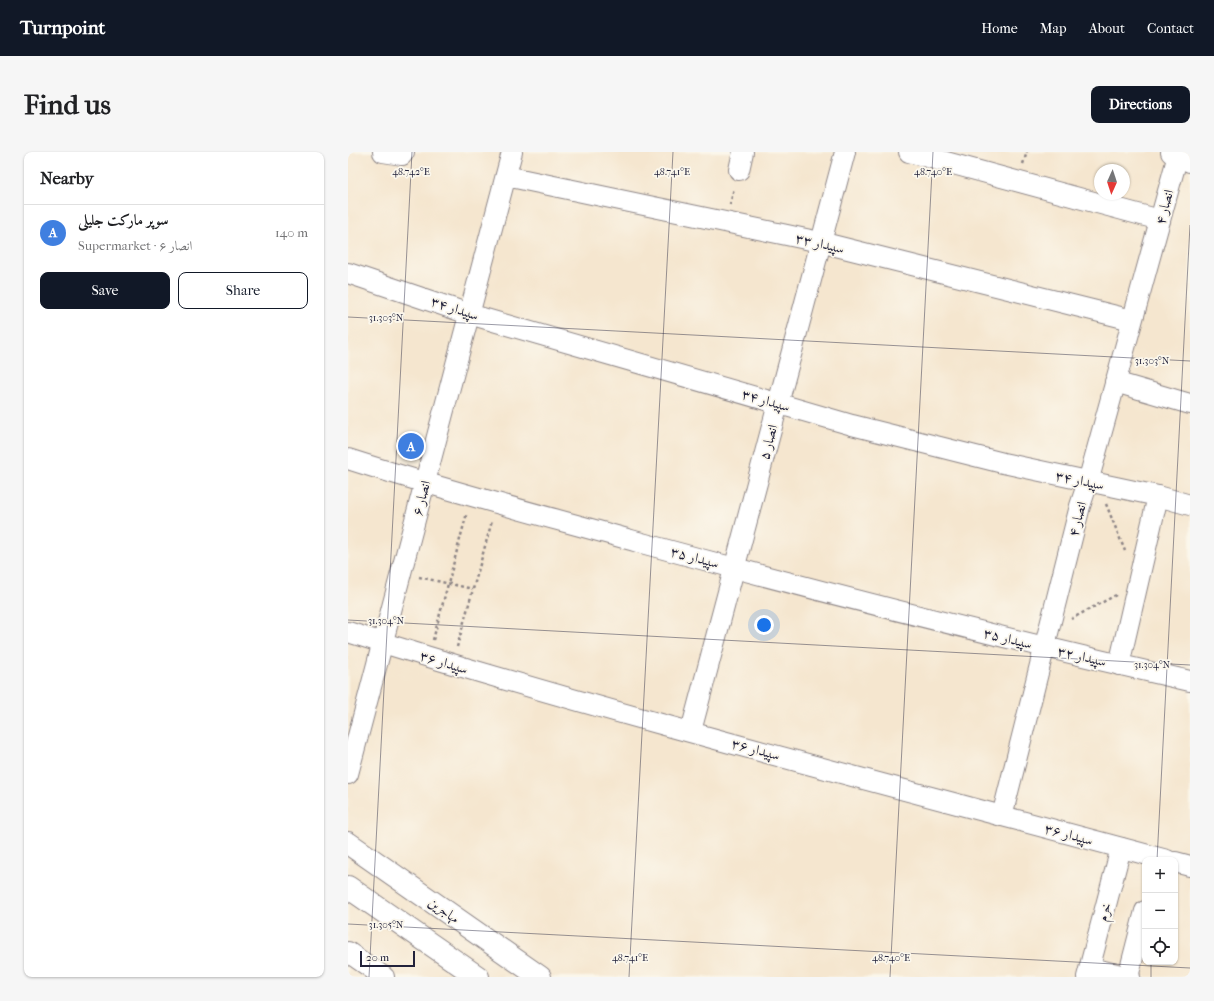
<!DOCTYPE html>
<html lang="en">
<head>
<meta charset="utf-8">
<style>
	:root { --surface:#fff; --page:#f6f6f6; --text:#202124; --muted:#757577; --line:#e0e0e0; --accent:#111827 }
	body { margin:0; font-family:"IM FELL French Canon",Amiri,serif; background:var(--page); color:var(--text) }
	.controls { position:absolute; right:12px; bottom:12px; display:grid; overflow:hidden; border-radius:8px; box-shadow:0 1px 3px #0004 }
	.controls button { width:36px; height:36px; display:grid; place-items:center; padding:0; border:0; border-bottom:1px solid var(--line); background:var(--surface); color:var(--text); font:20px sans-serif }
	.compass { position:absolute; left:746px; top:12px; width:36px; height:36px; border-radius:50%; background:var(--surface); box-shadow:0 1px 3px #0004; rotate:183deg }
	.scale { position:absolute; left:12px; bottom:10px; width:55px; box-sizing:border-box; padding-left:4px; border:2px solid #22223b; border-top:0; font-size:11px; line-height:14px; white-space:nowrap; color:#22223b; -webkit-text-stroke:3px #fbf7ec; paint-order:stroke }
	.you { position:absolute; left:416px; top:473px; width:14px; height:14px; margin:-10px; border:3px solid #fff; border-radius:50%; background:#1a73e8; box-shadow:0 0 0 6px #1a73e833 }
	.badge { display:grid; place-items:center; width:26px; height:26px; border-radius:50%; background:var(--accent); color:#fff; font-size:13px; font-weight:700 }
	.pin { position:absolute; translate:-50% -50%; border:2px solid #fff; box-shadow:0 1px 4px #0006 }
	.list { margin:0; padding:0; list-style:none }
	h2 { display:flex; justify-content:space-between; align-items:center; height:52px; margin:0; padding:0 16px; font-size:17px }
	h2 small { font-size:13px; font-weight:400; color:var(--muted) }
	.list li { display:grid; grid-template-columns:26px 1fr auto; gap:12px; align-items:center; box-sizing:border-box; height:56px; padding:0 16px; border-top:1px solid var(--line) }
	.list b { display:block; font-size:15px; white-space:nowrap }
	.list p { margin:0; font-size:13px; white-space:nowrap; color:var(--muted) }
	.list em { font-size:13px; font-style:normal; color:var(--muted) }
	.actions { display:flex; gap:8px; padding:12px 16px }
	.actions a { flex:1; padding:9px 0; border:1px solid var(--accent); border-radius:8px; text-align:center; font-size:14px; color:var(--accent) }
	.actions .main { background:var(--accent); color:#fff }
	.icon { flex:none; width:22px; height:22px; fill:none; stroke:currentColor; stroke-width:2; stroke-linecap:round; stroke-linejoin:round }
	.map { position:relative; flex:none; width:842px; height:825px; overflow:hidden; border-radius:8px }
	header { display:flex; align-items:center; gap:24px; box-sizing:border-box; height:56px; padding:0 20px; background:var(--accent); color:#fff }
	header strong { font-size:19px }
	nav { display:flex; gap:22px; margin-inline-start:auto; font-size:14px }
	.intro { display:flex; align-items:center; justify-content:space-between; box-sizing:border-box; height:96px; padding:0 24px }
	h1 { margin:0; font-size:28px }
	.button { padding:10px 18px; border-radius:8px; background:var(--accent); color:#fff; font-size:14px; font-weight:700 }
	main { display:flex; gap:24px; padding:0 24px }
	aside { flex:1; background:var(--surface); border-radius:8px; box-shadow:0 1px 3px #0004 }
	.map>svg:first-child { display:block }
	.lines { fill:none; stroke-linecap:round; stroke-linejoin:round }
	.minor-casing { stroke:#8c8485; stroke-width:22 }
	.major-casing { stroke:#8c8485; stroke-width:24 }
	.path { stroke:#8c8485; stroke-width:2.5; stroke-dasharray:3 3; stroke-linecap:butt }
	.minor { stroke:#fff; stroke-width:20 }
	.major { stroke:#fff; stroke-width:22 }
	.ticks { fill:none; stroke:#22223b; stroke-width:1; stroke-opacity:0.45 }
	.labels { text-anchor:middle; stroke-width:3.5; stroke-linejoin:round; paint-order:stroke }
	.street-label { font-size:14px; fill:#22223b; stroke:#fbf7ec }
	.ticks-label { font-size:10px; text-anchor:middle; fill:#22223b; stroke:#fbf7ec; stroke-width:3.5; stroke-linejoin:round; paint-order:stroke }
</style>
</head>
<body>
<header>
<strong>Turnpoint</strong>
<nav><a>Home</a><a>Map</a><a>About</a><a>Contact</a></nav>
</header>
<div class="intro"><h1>Find us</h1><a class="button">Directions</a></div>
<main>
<aside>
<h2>Nearby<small></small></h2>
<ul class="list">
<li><span class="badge" style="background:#3f7fe0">A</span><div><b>سوپر مارکت جلیلی</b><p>Supermarket · انصار ۶</p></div><em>140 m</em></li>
</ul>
<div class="actions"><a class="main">Save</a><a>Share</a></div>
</aside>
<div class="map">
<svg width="842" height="825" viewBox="0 0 842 825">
	<rect width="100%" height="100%" fill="#fbf7ec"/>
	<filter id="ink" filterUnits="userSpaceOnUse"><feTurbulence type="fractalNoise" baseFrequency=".025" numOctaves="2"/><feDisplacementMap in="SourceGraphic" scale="8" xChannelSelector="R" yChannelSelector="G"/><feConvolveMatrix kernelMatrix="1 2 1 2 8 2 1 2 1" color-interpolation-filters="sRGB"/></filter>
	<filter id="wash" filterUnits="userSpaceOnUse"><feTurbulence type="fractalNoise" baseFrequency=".012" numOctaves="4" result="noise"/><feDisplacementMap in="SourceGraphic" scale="16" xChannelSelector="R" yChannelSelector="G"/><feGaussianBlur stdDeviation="0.9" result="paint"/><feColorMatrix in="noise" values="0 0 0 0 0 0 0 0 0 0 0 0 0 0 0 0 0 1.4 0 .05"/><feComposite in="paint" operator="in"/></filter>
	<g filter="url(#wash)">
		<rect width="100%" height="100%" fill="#f5e6cf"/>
	</g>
	<g filter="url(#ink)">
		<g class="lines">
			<g class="minor-casing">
				<g id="minor">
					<polyline points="35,0 54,3 56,0"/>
					<polyline points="561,0 812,68"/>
					<polyline points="391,18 395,0"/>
					<polyline points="158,24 472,90 784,168"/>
					<polyline points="0,121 121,162 504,273 655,311 810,344 842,353"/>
					<polyline points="767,230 842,252"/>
					<path d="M0 307C96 338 193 363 290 390 473 440 657 487 842 529"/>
					<path d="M0 480C270 565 545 634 819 708"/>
					<polyline points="771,513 810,344"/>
					<polyline points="343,579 497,0"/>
					<polyline points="0,622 164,0"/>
					<polyline points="654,664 732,354 740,330 830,3"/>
					<polyline points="827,710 842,714"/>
					<polyline points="0,800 36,825"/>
					<polyline points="742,816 782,825"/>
					<polyline points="739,825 773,696"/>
					<polyline points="780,825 797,759"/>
				</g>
			</g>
			<g class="major-casing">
				<g id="major">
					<polyline points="824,0 842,9"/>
					<polyline points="0,691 192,825"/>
					<polyline points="0,735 130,825"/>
				</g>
			</g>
			<g class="path">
				<polyline points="675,12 679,0"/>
				<polyline points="382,53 386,36"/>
				<polyline points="758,352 777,399"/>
				<polyline points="71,425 125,437"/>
				<polyline points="723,467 768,443"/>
				<polyline points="85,488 119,361"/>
				<polyline points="109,495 144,369"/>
			</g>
			<use href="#minor" class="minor"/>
			<use href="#major" class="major"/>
		</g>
	</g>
	<path class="ticks" d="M0 165 842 209M0 468 842 513M809 708 842 73M0 772 842 816M21 825 64 0M281 825 325 0M542 825 585 0M803 825V810"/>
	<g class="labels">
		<g class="street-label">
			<text transform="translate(816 55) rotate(-75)" y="5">انصار ۴</text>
			<text transform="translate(472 91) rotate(13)" y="5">سپیدار ۳۳</text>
			<text transform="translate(107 156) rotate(18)" y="5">سپیدار ۳۴</text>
			<text transform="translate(418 248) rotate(16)" y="5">سپیدار ۳۴</text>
			<text transform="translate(420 290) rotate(-75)" y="5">انصار ۵</text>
			<text transform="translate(732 328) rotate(12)" y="5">سپیدار ۳۴</text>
			<text transform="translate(73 346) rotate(-75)" y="5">انصار ۶</text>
			<text transform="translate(729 367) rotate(-75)" y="5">انصار ۴</text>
			<text transform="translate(347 405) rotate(15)" y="5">سپیدار ۳۵</text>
			<text transform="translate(660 486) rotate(14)" y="5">سپیدار ۳۵</text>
			<text transform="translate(734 504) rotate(13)" y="5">سپیدار ۳۲</text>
			<text transform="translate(96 510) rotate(17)" y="5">سپیدار ۳۶</text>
			<text transform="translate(408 597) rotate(15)" y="5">سپیدار ۳۶</text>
			<text transform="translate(721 682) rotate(15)" y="5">سپیدار ۳۶</text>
			<text transform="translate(96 758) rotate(35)" y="5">مهاجرین</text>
			<text transform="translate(756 760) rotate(-76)" y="5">خرم</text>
		</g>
	</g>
	<g class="ticks-label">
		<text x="63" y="23">48.742°E</text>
		<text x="324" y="23">48.741°E</text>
		<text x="585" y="23">48.740°E</text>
		<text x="38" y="169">31.303°N</text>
		<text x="804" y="212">31.303°N</text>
		<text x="38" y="472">31.304°N</text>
		<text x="804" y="516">31.304°N</text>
		<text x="38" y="776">31.305°N</text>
		<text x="282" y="809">48.741°E</text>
		<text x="543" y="809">48.740°E</text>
	</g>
</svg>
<div class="controls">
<button>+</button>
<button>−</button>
<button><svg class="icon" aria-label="locate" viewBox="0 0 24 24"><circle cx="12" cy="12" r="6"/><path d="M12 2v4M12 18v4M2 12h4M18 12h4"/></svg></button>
</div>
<svg class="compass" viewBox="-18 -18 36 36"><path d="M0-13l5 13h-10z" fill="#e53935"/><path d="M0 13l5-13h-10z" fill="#757577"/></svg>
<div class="scale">20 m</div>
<div class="you"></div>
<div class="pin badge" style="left:63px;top:294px;background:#3f7fe0">A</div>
</div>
</main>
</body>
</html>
